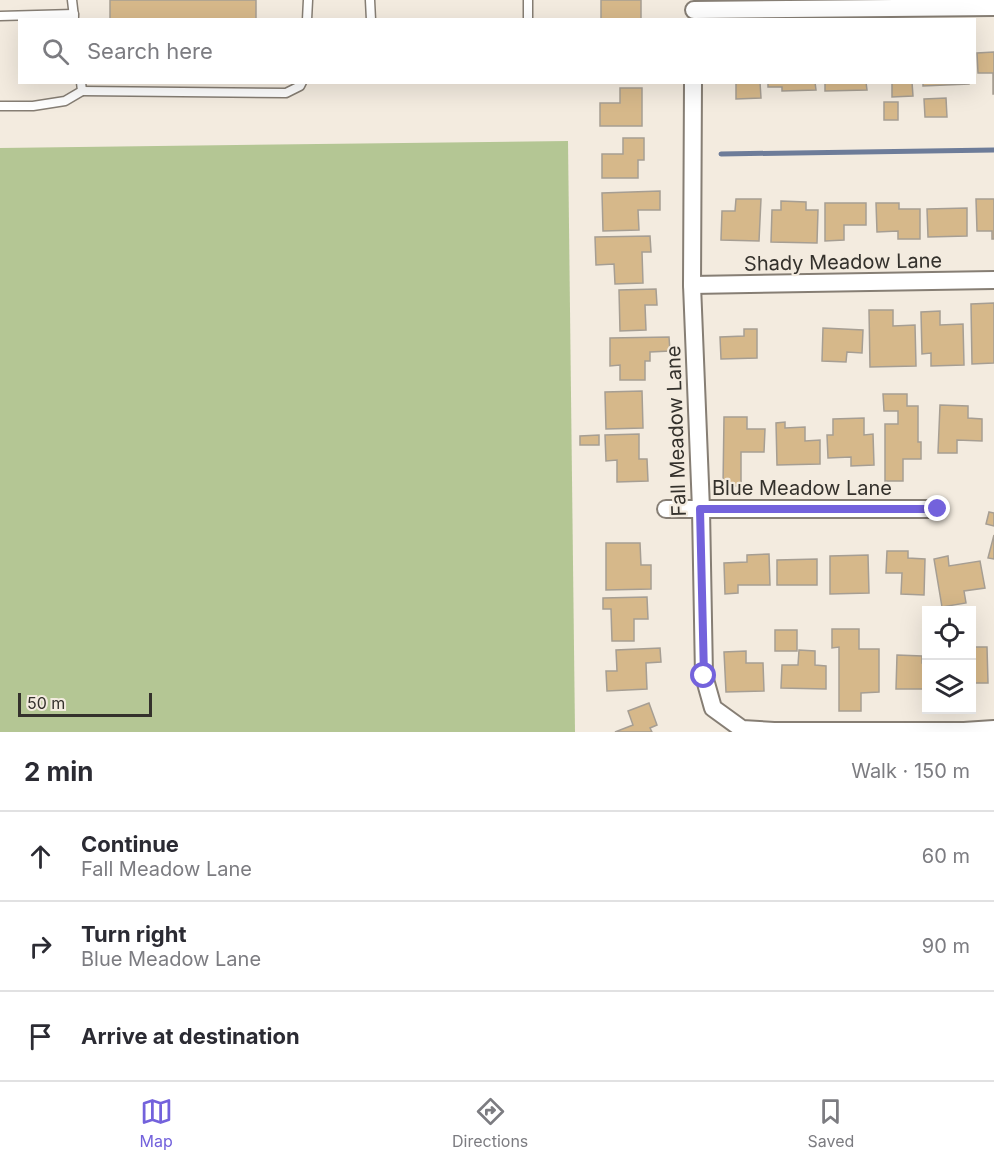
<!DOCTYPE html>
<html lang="en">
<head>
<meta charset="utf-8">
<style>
	:root { --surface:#fff; --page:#f7f7f7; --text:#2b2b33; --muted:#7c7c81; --line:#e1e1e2; --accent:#7362dc }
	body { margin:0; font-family:Inter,sans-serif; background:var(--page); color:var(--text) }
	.controls { position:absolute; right:18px; bottom:18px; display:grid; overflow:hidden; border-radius:0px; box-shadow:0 6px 24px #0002 }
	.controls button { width:54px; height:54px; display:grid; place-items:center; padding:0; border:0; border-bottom:2px solid var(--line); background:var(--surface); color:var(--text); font:30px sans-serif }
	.scale { position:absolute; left:18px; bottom:15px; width:134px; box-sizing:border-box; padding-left:6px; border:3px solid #34312c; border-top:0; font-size:16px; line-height:21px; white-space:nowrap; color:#34312c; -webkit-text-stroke:4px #f3ebdf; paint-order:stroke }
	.stop { position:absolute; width:18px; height:18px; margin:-14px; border:4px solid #7362dc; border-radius:50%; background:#fff }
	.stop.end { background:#7362dc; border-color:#fff; box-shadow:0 2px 6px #0008 }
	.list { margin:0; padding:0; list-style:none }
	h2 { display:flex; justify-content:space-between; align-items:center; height:78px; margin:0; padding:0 24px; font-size:26px }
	h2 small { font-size:20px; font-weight:400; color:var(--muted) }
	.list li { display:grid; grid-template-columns:39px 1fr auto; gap:18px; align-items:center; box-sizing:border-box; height:90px; padding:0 24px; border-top:2px solid var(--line) }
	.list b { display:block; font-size:22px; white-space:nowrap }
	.list p { margin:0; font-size:20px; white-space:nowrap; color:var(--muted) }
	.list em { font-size:20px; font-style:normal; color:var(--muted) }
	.icon { flex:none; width:33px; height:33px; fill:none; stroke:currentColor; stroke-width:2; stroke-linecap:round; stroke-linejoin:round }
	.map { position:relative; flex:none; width:994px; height:732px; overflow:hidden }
	.search { position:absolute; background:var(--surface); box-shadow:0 6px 24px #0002; left:18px; right:18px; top:18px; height:66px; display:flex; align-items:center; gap:15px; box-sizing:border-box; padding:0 21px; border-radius:0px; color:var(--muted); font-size:22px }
	.sheet { height:348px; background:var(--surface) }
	nav { display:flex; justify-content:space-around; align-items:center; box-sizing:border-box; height:84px; border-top:2px solid var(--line); background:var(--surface); font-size:16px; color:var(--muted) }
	nav a { display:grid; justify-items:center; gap:3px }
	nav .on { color:var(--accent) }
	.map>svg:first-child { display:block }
	.forest { fill:#b4c694 }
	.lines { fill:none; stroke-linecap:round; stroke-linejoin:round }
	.stream { stroke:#6d7c99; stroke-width:5 }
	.building { fill:#d6b88a; stroke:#a69e93; stroke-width:1.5 }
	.lane-casing { stroke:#867e74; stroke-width:11 }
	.street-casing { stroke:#867e74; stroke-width:20 }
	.lane { stroke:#fff; stroke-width:8 }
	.street { stroke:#fff; stroke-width:16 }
	.route { stroke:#7362dc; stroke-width:8 }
	.labels { text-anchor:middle; stroke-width:4.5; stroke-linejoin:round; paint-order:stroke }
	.street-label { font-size:20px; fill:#34312c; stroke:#f3ebdf }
</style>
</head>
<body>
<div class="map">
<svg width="994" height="732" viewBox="0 0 994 732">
	<rect width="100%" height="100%" fill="#f3ebdf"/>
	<polygon class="forest" points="568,141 575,732 0,732 0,148"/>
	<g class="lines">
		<polyline class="stream" points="721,154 994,150"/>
	</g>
	<g class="building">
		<rect x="110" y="0" width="146" height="20"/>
		<rect x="601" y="0" width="40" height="20"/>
		<polygon points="994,52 994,94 993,94 993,73 978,73 977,53"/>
		<polygon points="736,82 760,82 761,98 736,99"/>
		<polygon points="768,82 815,82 816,90 782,91 782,87 768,87"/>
		<polygon points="825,82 866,82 867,90 825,91"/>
		<polygon points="892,82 912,82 913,96 892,97"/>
		<polygon points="923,82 969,82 969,84 923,86"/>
		<polygon points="620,88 642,88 642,126 600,126 600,103 620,103"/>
		<polygon points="946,98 947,117 925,117 924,99"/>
		<rect x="884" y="102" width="14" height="18"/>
		<polygon points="623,138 644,138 644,160 638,160 638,178 602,178 602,154 623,154"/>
		<polygon points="660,191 660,210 638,210 639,230 603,231 602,193"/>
		<polygon points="736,199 761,199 759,241 721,240 722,211 735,211"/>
		<polygon points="976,199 994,199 994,239 992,239 992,231 977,231"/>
		<polygon points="781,201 806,202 806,210 818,210 817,243 771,242 772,210 781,210"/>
		<polygon points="825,203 866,203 866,225 844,225 844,240 825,241"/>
		<polygon points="876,203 899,203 899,209 920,209 920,239 898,239 898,231 877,232"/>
		<polygon points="967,208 967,236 928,237 927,209"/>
		<polygon points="650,236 651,252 642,252 643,283 615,284 614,264 596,265 595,237"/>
		<polygon points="656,289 657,305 645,305 646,330 620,331 619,290"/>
		<polygon points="994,303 994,363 972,364 971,304"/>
		<polygon points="869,310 893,310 893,326 915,325 916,366 870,367"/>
		<polygon points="940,311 940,325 963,324 964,365 931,366 931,353 922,354 921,312"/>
		<polygon points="823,328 863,330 862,353 847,352 846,362 822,361"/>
		<polygon points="744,329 757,329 757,358 721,359 720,337 744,336"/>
		<polygon points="669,337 670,351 650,352 650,361 645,361 645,380 620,380 620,365 610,366 610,338"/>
		<polygon points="642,391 643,428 606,429 605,392"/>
		<polygon points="883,394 907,394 907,406 918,406 918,442 921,442 921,459 903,459 903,481 885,481 885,424 898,424 898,411 884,411"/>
		<polygon points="940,405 968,406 968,418 982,419 982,441 957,440 957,453 938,453"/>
		<polygon points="724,417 747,417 747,429 765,429 764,452 741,452 741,486 723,486"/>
		<polygon points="864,418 864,435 873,434 874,465 851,466 851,457 828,458 827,435 833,435 833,419"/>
		<polygon points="785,422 785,428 805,427 805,441 820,440 820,464 777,465 776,423"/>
		<polygon points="639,434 639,459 647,459 648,481 617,482 617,460 606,461 605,435"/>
		<polygon points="599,435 599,445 580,445 580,436"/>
		<polygon points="989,512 994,513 994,526 986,524"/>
		<polygon points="994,535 994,559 988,558"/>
		<polygon points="606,543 640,543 641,565 651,565 651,589 606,590"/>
		<polygon points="887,551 908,551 908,558 925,559 924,595 901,594 902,573 886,573"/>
		<polygon points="769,554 770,585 738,585 738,593 725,594 724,563 747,562 747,555"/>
		<polygon points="868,555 869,593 830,594 830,556"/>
		<polygon points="948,556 949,566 980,561 985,588 964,591 966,603 942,607 934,559"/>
		<polygon points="817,559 817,585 777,585 777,560"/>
		<polygon points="647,597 648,619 634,619 634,641 612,641 611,609 603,609 603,598"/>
		<polygon points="832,629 859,629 859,649 879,649 879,692 861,693 861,711 839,711 839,647 832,648"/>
		<rect x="775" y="630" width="22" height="21"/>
		<polygon points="972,647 987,647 988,683 972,683 972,707"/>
		<polygon points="660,648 661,662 646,663 647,689 607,691 606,671 617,671 616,650"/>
		<polygon points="799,650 815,651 815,665 826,666 826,689 781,688 782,665 798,665"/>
		<polygon points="746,651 746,663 763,663 764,691 726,692 724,652"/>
		<polygon points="897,655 922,656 922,663 926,663 926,689 896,689"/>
		<polygon points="649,703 657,725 650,728 652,732 615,732 633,725 628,711"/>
	</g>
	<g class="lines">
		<g class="lane-casing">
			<g id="lane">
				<polyline points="72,0 74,17"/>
				<polyline points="370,0 371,20"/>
				<polyline points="528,0 528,20"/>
				<polyline points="0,16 74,14"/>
				<polyline points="307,20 308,0"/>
				<polyline points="82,91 286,93 300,86 302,82"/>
				<polyline points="0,106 33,106 65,101 82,91 81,82"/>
			</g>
		</g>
		<g class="street-casing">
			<g id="street">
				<polyline points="694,10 994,7"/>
				<polyline points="693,82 692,285 701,509 704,676 713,708 742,729 774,731 964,731 994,729"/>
				<polyline points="692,285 994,280"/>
				<polyline points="666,509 938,509"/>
			</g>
		</g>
		<use href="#lane" class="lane"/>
		<use href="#street" class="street"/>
	</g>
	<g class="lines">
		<polyline class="route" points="704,676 700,509 938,509"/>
	</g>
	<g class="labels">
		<g class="street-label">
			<text transform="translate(843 262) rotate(-1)" y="7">Shady Meadow Lane</text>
			<text transform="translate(676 431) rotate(-92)" y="7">Fall Meadow Lane</text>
			<text x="802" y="495">Blue Meadow Lane</text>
		</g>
	</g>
</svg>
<div class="controls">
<button><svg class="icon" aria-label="locate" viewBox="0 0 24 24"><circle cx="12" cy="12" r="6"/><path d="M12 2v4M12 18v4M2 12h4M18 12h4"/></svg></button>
<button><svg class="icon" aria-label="layers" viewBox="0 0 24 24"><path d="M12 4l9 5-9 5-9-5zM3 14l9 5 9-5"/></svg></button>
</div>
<div class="scale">50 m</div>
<div class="stop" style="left:704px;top:676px"></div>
<div class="stop end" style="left:938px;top:509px"></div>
<div class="search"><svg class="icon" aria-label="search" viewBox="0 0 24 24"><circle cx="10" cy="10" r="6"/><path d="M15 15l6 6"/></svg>Search here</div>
</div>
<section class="sheet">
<h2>2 min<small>Walk · 150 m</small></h2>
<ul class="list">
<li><svg class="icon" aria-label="ahead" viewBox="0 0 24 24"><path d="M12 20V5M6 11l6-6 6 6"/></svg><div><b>Continue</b><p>Fall Meadow Lane</p></div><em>60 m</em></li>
<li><svg class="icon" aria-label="right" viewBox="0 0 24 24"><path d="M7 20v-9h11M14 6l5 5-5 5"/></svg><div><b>Turn right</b><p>Blue Meadow Lane</p></div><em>90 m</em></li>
<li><svg class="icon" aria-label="arrive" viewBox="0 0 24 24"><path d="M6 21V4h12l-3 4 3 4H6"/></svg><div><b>Arrive at destination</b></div></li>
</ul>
</section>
<nav>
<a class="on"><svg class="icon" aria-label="map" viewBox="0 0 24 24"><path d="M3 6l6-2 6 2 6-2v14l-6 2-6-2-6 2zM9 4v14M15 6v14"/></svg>Map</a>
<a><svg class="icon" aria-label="directions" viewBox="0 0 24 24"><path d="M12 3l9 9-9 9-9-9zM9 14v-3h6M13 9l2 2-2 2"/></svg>Directions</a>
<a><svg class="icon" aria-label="saved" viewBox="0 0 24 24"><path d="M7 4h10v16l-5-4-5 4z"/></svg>Saved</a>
</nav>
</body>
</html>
